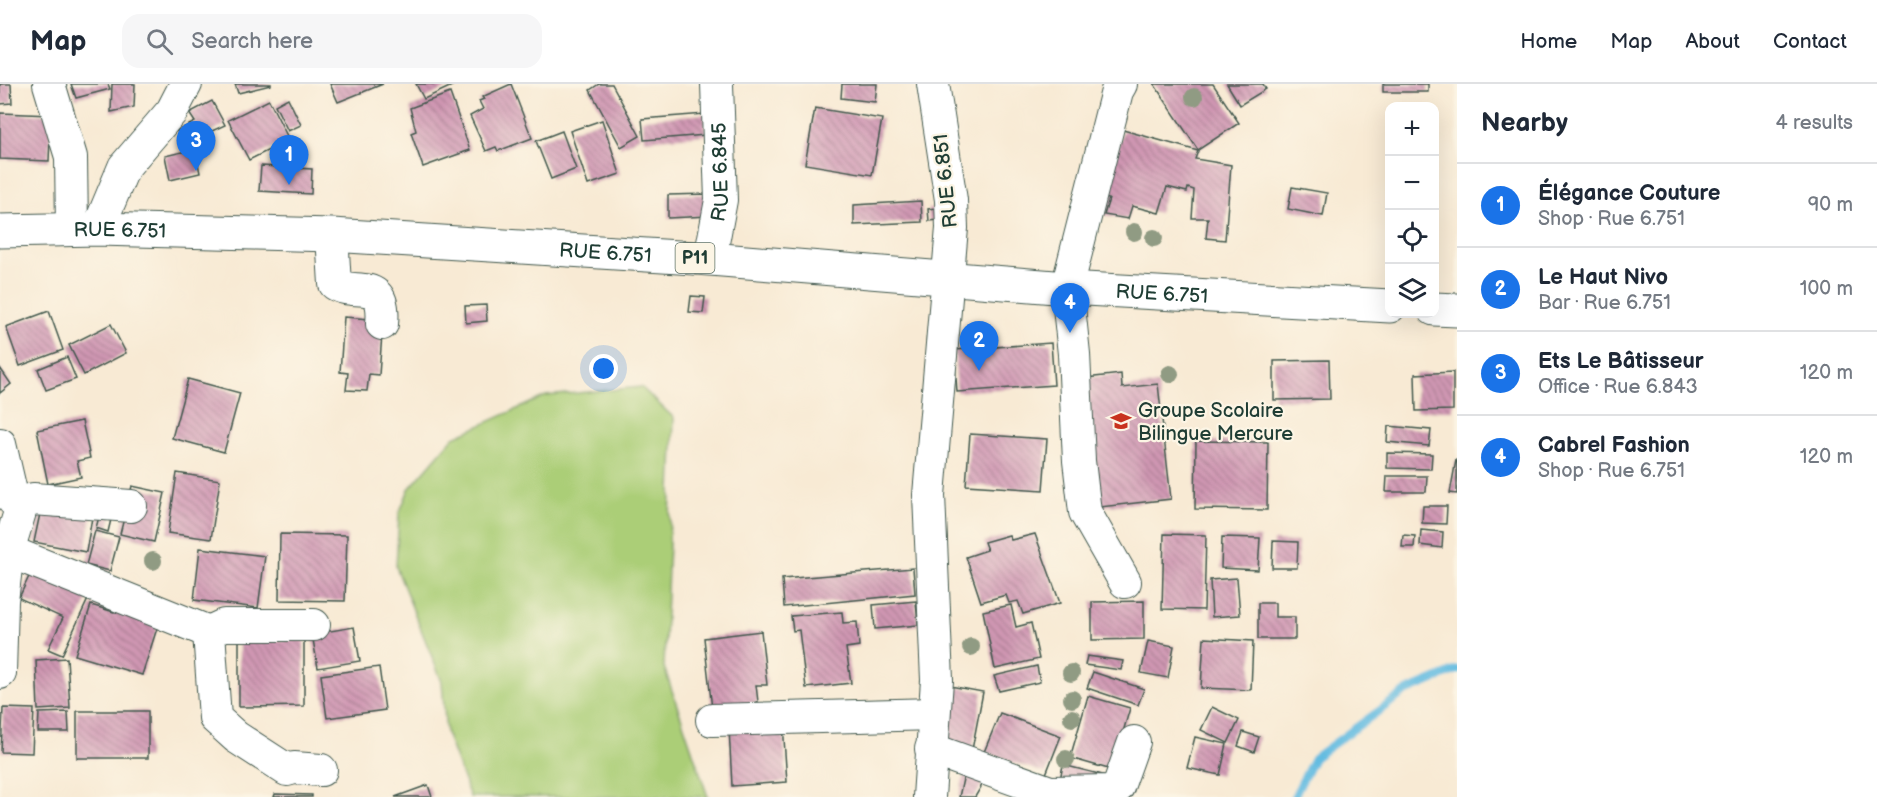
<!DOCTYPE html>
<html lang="en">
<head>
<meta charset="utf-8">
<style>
	:root { --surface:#fff; --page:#f6f6f7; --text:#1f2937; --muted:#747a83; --line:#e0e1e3; --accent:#1a73e8 }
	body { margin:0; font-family:"Balsamiq Sans",sans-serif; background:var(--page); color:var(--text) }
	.controls { position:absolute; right:18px; top:18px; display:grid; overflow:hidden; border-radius:12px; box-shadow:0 6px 24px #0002 }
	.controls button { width:54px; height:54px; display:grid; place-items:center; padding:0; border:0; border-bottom:2px solid var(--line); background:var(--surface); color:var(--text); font:30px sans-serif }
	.you { position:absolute; left:604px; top:285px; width:21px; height:21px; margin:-15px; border:4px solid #fff; border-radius:50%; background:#1a73e8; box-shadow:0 0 0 9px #1a73e833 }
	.badge { display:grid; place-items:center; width:39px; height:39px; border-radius:50%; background:var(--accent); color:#fff; font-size:20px; font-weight:700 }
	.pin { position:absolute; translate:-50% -50px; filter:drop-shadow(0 2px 3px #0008) }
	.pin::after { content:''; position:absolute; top:32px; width:21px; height:18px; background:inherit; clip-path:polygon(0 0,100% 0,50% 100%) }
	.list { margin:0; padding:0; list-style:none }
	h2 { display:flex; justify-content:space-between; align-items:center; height:78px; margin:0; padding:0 24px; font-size:26px }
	h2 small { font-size:20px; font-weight:400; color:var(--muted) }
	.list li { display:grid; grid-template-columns:39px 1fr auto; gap:18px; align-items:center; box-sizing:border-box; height:84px; padding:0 24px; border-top:2px solid var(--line) }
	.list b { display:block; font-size:22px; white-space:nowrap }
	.list p { margin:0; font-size:20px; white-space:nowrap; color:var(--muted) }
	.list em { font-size:20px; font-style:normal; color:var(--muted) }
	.icon { flex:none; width:33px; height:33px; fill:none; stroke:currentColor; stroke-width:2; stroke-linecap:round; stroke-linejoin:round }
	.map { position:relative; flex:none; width:1457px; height:713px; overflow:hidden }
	header { display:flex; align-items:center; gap:36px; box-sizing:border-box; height:84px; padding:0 30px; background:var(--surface); border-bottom:2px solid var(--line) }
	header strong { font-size:28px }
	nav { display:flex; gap:33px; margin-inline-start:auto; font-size:21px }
	.search { width:420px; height:54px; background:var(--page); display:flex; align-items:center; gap:15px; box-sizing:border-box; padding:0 21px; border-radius:18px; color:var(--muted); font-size:22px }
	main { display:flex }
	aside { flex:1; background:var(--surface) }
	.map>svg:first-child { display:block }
	.green { fill:#abce77; stroke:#658656; stroke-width:1.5 }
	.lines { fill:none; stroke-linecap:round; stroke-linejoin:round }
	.stream { stroke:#64bce1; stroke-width:8 }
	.building { fill:url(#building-back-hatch) }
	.minor-casing { stroke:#40574c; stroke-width:34 }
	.major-casing { stroke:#40574c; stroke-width:35 }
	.minor { stroke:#fff; stroke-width:32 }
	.major { stroke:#fff; stroke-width:33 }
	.tree { fill:#909b83 }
	.labels { text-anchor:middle; stroke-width:4.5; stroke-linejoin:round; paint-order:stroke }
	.shield { fill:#fcf5e5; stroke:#617469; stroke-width:1.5 }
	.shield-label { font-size:18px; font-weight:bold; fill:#1f3d34 }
	.street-label { font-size:20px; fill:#1f3d34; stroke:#fcf5e5 }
	.poi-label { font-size:20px; fill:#1f3d34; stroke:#fcf5e5; text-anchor:start }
</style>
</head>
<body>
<header>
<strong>Map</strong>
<div class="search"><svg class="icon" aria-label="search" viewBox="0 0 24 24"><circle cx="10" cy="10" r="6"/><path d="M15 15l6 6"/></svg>Search here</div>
<nav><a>Home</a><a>Map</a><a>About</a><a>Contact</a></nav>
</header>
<main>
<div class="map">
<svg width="1457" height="713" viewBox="0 0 1457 713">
	<defs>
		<pattern id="building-back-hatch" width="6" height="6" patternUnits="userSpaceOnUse" patternTransform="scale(1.5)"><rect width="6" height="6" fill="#d097b3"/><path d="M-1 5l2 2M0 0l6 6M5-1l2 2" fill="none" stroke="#a87c92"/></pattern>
	</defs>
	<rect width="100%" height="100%" fill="#fcf5e5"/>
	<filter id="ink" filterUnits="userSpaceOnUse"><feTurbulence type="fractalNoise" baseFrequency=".0167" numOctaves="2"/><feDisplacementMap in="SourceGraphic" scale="12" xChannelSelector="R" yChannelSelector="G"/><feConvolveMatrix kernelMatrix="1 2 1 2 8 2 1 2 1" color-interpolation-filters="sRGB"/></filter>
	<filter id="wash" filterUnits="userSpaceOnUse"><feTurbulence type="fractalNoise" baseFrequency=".008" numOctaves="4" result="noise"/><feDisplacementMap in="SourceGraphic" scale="24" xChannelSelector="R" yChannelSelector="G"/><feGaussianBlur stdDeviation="1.35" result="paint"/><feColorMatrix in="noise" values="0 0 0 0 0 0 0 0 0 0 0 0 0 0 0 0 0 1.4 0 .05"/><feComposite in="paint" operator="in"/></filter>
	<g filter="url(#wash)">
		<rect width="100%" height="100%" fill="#f8ead4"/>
		<polygon class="green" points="641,303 674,334 664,583 708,713 470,713 446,649 442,598 396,483 399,430 409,405 454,353 546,312"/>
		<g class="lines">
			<polyline class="stream" points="1294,713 1314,674 1405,608 1457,586"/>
		</g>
		<g id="blocks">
			<g class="building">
				<polygon points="0,0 11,0 12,19 0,20"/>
				<polygon points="71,0 108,0 110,5 76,14"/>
				<polygon points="112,0 135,0 134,23 111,28"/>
				<polygon points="235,0 271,0 271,1 238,9"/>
				<polygon points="330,0 383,0 338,18"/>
				<polygon points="416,0 456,0 424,15"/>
				<polygon points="511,0 532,54 498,67 496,63 486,67 470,32 483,25 479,17 484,15 482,13"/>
				<polygon points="599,0 612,0 640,52 621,63 590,6"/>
				<polygon points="842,0 877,0 875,18 841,14"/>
				<polygon points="1154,0 1213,0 1239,39 1198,66"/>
				<polygon points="1227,0 1263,0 1266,5 1240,21"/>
				<rect x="1383" y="0" width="45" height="8"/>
				<polygon points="450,9 470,66 423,83 411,49 416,47 410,24"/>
				<polygon points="288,14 301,41 288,47 275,21"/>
				<polygon points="269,16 289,56 249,76 228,36"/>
				<polygon points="212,17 225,41 184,60 177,47 195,38 189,29"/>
				<polygon points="815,24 882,35 872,91 805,80"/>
				<polygon points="0,29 51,31 49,77 0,75"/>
				<polygon points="705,30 706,51 644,56 642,35"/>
				<polygon points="602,36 620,90 588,101 570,47"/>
				<polygon points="1123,46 1198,67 1195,75 1231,81 1225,156 1206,154 1208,134 1192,134 1194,106 1188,104 1187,108 1167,103 1159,129 1132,122 1128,135 1104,131 1109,115 1104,114"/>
				<polygon points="562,47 576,85 551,95 536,57"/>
				<polygon points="195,65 200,89 170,96 165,72"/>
				<polygon points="261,82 312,85 311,110 259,107"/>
				<polygon points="1292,103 1327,109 1323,132 1288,125"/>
				<polygon points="708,110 709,132 668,134 668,111"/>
				<polygon points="921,117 922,138 854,141 854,121"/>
				<polygon points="936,124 937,136 929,137 928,125"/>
				<polygon points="691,212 705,213 703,229 689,228"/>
				<polygon points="486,221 487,237 466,239 465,222"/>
				<polygon points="49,227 63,266 20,282 6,243"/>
				<polygon points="344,233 383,236 379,291 369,290 367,307 346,306 348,289 340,288"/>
				<polygon points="111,240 126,269 84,291 69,261"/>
				<polygon points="1051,259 1054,301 957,308 954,266"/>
				<polygon points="67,273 76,295 46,306 38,285"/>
				<polygon points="1329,276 1330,315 1274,316 1274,277"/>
				<polygon points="0,284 11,300 0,309"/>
				<polygon points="1453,288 1453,326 1416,327 1415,290"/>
				<polygon points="1121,290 1122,304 1158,300 1171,415 1100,423 1086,294"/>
				<polygon points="188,295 240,309 224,368 172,354"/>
				<polygon points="82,337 90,374 77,377 81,393 48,400 37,346"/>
				<polygon points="1388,342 1431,346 1429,362 1387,358"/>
				<polygon points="970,350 1047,355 1043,406 966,401"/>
				<polygon points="1196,357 1268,358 1267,426 1195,425"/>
				<polygon points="1387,369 1432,370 1431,385 1387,384"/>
				<polygon points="1456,376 1457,376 1457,410 1450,409"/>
				<polygon points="177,389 220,396 211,455 168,449"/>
				<polygon points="1387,392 1427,392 1426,408 1386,408"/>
				<polygon points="132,402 165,409 154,458 120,450"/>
				<polygon points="42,420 93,428 86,468 34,458"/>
				<polygon points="1423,422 1447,422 1446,440 1422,439"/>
				<polygon points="101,425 113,427 108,448 96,444"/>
				<polygon points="1421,446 1443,448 1442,464 1420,461"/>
				<polygon points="95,447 119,453 110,487 86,481"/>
				<polygon points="280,450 347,451 345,517 279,516"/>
				<polygon points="1035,450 1060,519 1023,530 1018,517 1009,519 1006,511 981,518 966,473 987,466 984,458 1009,451 1011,456"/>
				<polygon points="1164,450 1206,451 1204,526 1162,525"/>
				<polygon points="1403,451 1415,452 1414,463 1402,463"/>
				<polygon points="1222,453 1260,454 1258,486 1221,484"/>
				<polygon points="1273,457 1298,458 1297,484 1272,484"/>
				<polygon points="200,464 265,472 258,524 194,516"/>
				<polygon points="913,484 915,510 784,523 782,495"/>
				<polygon points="32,486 89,513 62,571 48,565 63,534 19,514"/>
				<polygon points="1237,494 1240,531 1212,533 1210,496"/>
				<polygon points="916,517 918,541 875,545 873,521"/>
				<polygon points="1144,517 1144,555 1092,556 1092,518"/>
				<polygon points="1258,519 1275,519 1275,533 1295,533 1295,555 1258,555"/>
				<polygon points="91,521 114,528 116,523 160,535 142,591 75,571"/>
				<polygon points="1011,521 1016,543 1031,539 1039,575 995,585 983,527"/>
				<polygon points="842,528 843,539 857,538 859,562 846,564 851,599 806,604 799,546 793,547 791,532"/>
				<polygon points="354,543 360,577 318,584 312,550"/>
				<polygon points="761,547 767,601 756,601 758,618 712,625 704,554"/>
				<polygon points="1204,554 1253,557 1251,606 1201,604"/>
				<polygon points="304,556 304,622 239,623 239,557"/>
				<polygon points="1148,557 1174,562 1168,594 1141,589"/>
				<polygon points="1087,572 1123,577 1121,586 1085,581"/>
				<polygon points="67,574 70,624 38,626 36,576"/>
				<polygon points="1037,582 1040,598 999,607 994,592"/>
				<polygon points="379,583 385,626 327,634 321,591"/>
				<polygon points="1093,588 1144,605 1138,621 1087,604"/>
				<polygon points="950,602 983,608 972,666 939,660"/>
				<polygon points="1088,612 1130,624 1112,686 1070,674"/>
				<polygon points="1212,623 1239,636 1228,659 1201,646"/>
				<polygon points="3,624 34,625 32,669 1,668"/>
				<rect x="77" y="627" width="71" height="47"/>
				<polygon points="68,628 69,648 38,648 39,629"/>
				<polygon points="1000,629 1061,652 1046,690 984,668"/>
				<polygon points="783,640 787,698 732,702 729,644"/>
				<polygon points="1243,648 1259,653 1254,668 1238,662"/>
				<polygon points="1195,653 1227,660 1220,691 1187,684"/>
				<polygon points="1063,681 1103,691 1100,705 1060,696"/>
				<polygon points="965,686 988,691 975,713 959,713"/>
				<polygon points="428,701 432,713 395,713"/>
				<polygon points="275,710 312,711 312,713 274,713"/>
			</g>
		</g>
	</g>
	<g filter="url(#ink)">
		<use href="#blocks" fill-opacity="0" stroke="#40574c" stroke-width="1.5"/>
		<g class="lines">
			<g class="minor-casing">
				<g id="minor">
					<polyline points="49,0 71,73 72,145"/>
					<polyline points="1121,0 1117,7 1067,204 1074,270 1079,377 1085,428 1125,498"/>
					<polyline points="98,145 124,83 172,27 186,0"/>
					<path d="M332 151 335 200C354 213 387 191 382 240"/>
					<path id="s1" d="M710 175 721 116 717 0"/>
					<polyline points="0,360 13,416 23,418"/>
					<polyline points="8,467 209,548"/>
					<polyline points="209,548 215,634 236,653 287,686 294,684 321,686"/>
					<polyline points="209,548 224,541 314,541"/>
					<polyline points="0,589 2,517 8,467 23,418 33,415 131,422"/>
					<polyline points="712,636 934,630"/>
					<polyline points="931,665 1050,708 1112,707 1118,703 1134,658"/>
					<polyline points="929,713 937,596 929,411 952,144 951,116 933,0"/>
				</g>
			</g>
			<g class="major-casing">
				<g id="major">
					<path id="s2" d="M0 147 98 145 332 151 710 175 1067 204 1390 222"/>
					<polyline points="1434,225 1457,226"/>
				</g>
			</g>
			<use href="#minor" class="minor"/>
			<use href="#major" class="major"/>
		</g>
		<g class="tree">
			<circle cx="1194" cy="13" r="9"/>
			<circle cx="1134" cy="148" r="9"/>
			<circle cx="1154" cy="154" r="9"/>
			<circle cx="1170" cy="290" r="9"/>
			<circle cx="153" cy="477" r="9"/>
			<circle cx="971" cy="563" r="9"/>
			<circle cx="1071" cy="589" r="9"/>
			<circle cx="1072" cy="615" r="9"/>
			<circle cx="1072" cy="634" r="9"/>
			<circle cx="1066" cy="675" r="9"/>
		</g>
	</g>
	<defs>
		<g id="school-bare" transform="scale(1.62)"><path d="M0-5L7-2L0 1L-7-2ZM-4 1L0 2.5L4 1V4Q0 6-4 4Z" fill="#c8321e" stroke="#fcf5e5" stroke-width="2.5" paint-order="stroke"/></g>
	</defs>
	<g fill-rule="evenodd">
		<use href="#school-bare" x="1121" y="337"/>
	</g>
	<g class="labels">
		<rect class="shield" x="675.5" y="159" width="39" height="30" rx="4.5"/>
		<g class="shield-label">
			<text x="695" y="180">P11</text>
		</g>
		<g class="street-label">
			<text dy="7" stroke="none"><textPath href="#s1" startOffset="88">RUE 6.845</textPath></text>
			<text transform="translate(945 97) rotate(-96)" y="7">RUE 6.851</text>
			<text dy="7" stroke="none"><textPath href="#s2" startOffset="120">RUE 6.751</textPath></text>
			<text dy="7" stroke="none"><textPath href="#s2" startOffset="606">RUE 6.751</textPath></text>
			<text dy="7" stroke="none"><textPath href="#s2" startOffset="1164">RUE 6.751</textPath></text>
		</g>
		<g class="poi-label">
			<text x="1138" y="333">Groupe Scolaire<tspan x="1138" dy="23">Bilingue Mercure</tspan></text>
		</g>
	</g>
</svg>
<div class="controls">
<button>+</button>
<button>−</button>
<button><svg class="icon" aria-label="locate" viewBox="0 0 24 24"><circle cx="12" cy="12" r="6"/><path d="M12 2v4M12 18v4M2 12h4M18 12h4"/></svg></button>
<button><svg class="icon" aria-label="layers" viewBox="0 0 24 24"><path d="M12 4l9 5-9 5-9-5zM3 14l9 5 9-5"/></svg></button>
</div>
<div class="you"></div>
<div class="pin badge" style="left:289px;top:101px">1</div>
<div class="pin badge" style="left:979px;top:287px">2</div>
<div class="pin badge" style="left:196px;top:87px">3</div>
<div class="pin badge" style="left:1070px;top:249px">4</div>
</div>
<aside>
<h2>Nearby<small>4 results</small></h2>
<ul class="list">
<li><span class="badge">1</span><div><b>Élégance Couture</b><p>Shop · Rue 6.751</p></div><em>90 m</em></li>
<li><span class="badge">2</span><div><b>Le Haut Nivo</b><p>Bar · Rue 6.751</p></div><em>100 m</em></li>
<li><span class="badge">3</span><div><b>Ets Le Bâtisseur</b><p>Office · Rue 6.843</p></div><em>120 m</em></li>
<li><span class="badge">4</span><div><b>Cabrel Fashion</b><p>Shop · Rue 6.751</p></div><em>120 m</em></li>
</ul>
</aside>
</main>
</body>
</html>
